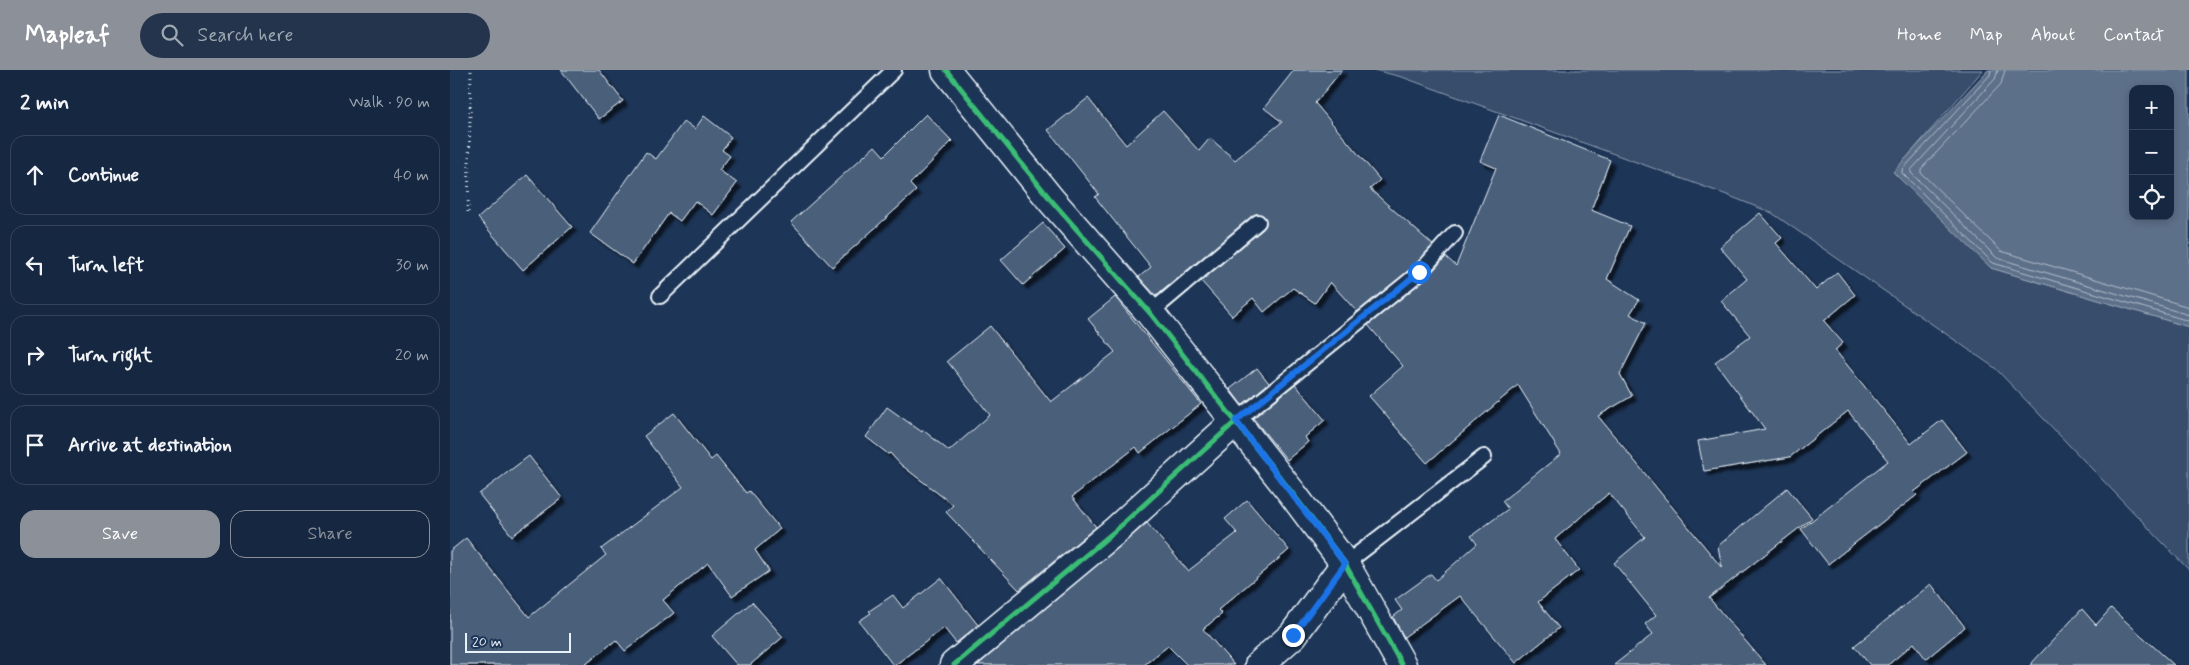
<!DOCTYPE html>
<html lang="en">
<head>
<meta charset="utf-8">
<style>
	:root { --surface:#162841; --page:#23344c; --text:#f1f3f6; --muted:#9ea6b1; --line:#35445a; --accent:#8c9099 }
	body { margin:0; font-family:Mynerve,sans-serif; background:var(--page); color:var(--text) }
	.controls { position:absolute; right:15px; top:15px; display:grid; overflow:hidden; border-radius:10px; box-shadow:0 2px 8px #0003 }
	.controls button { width:45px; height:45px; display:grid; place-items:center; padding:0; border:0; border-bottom:1px solid var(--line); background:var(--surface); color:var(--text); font:25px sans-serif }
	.scale { position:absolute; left:15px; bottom:12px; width:106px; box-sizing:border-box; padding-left:5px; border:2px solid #e8f1f8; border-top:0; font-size:14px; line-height:18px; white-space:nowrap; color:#e8f1f8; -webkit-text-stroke:4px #1d3557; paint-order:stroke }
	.stop { position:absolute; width:15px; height:15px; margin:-11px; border:4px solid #1a73e8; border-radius:50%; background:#fff }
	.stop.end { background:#1a73e8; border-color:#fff; box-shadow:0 1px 5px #0008 }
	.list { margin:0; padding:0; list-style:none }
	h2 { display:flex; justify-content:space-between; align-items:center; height:65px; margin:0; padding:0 20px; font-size:21px }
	h2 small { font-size:16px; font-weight:400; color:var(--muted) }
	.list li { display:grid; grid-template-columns:32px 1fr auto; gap:15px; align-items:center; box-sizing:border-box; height:80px; margin:0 10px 10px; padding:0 10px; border:1px solid var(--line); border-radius:15px }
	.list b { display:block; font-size:19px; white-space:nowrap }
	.list em { font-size:16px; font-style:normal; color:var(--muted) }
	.actions { display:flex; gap:10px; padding:15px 20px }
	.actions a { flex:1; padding:11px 0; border:1px solid var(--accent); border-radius:15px; text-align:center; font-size:18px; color:var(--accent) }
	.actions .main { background:var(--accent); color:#fff }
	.icon { flex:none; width:28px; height:28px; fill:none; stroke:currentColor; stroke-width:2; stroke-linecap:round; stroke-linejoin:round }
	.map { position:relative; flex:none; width:1739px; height:595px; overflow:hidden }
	header { display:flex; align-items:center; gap:30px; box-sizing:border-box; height:70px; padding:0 25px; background:var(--accent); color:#fff }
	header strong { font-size:24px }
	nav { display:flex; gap:28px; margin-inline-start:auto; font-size:18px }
	.search { width:350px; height:45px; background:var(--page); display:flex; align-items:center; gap:12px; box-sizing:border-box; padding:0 18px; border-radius:28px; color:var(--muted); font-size:19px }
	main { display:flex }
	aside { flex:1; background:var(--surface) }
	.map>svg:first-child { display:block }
	.green { fill:#374d6c; stroke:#909fb2 }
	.water { fill:#5d7089; stroke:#95a4b5; fill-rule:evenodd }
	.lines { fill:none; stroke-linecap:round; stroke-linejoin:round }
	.shore { stroke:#b0bdcc; stroke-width:1 }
	.building { fill:#495e7a; stroke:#e8f1f8; filter:url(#shadow) }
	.service-casing { stroke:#e8f1f8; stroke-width:18 }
	.minor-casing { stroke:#e8f1f8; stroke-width:31 }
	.path { stroke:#e8f1f8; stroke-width:3; stroke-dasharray:1 4; stroke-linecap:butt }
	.service { stroke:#1d3557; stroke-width:14 }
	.minor { stroke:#1d3557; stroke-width:28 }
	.cycleway-casing { stroke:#1d3557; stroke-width:8 }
	.cycleway { stroke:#3abd76; stroke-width:5 }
	.route { stroke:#1a73e8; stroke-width:6 }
</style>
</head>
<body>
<header>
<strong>Mapleaf</strong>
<div class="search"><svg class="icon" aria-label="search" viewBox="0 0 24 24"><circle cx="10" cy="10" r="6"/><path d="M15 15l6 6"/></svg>Search here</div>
<nav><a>Home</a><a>Map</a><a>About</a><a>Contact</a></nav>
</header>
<main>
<aside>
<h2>2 min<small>Walk · 90 m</small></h2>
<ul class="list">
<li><svg class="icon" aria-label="ahead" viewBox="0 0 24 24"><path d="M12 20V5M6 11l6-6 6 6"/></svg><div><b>Continue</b></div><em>40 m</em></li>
<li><svg class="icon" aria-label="left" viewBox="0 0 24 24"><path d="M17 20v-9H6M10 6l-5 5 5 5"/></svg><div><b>Turn left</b></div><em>30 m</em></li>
<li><svg class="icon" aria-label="right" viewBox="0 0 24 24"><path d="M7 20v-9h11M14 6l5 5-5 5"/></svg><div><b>Turn right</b></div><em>20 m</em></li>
<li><svg class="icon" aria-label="arrive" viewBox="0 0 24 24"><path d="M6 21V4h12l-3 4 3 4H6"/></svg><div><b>Arrive at destination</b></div></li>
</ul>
<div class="actions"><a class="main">Save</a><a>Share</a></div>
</aside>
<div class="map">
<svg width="1739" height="595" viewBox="0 0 1739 595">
	<defs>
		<filter id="shadow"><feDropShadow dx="4.5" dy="4.5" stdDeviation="1" flood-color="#0009"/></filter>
	</defs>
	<rect width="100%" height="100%" fill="#1d3557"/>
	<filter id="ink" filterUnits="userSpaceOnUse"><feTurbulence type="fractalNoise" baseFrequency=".02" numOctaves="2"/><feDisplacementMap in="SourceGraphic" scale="10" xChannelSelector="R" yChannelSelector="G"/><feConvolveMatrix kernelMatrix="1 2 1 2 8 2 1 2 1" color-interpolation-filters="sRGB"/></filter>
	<g filter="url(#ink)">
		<polygon class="green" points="924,0 1533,0 1444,102 1541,198 1739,257 1739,500 1545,298 1322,143 1277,125 952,7"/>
		<path class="water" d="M1538 0H1739V257L1541 198 1443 102ZM1683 19H1720V146H1683Z"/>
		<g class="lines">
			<g class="shore">
				<polyline points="1541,0 1540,5 1452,100 1452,103 1543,193 1739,251"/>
				<polyline points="1548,0 1545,9 1461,100 1461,103 1547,188 1739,245"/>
				<polyline points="1555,0 1551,14 1471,99 1471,103 1551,181 1739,237"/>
			</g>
		</g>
		<g class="building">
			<polygon points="111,0 149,0 173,31 149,49"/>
			<polygon points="844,0 892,0 865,33 930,110 920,119 983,175 963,197 907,242 880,212 865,233 843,218 814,242 803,228 782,246 751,211 814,158 816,154 815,147 806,144 706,226 689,207 701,197 645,127 649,124 598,60 638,28 676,75 713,41 749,81 760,68 785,90 832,52 814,38"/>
			<polygon points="476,44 502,71 460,114 466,121 382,197 341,152 425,76 434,86"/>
			<polygon points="1049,45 1160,90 1141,140 1180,156 1157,209 1189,230 1180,244 1196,253 1170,304 1182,326 1148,346 1272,498 1268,476 1337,418 1362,448 1259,528 1316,595 1164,595 1203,564 1195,554 1206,545 1164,493 1195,467 1159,423 1105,469 1129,500 1088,532 1109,558 1066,593 1010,526 954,567 943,547 952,540 945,530 981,504 986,510 1027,474 1021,466 1058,439 1052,431 1111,384 1068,315 977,393 919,326 953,296 918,255 974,210 996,187 1006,196 1046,98 1030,91"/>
			<polygon points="254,46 281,67 272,80 280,86 269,100 287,113 263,145 245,131 230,151 219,143 183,194 140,163 196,82 206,89 234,51 245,59"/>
			<polygon points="77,105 122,157 73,200 28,148"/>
			<polygon points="1310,143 1332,168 1326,173 1366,220 1387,202 1405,225 1374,251 1393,273 1385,280 1461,374 1492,350 1517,382 1464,422 1467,425 1378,494 1351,459 1438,391 1398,341 1340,387 1254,401 1248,371 1315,359 1265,292 1300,266 1271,231 1297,209 1270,177"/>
			<polygon points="593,153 615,179 573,215 551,190"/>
			<polygon points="665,227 751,334 690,383 686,377 622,427 646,457 569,520 496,442 503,435 450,394 440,383 438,384 416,367 437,337 472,362 473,360 499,381 540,345 497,291 540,256 601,332 665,282 638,249"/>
			<polygon points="807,298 819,313 792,335 780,319"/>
			<polygon points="845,314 875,350 855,367 858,372 837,390 803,348"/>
			<polygon points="224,343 261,390 266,386 296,423 299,421 330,459 305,480 319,501 282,526 258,493 213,530 224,543 175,581 166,570 135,595 0,595 0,481 16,468 79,547 156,485 151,479 233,417 194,366"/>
			<polygon points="79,386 112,428 62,466 29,424"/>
			<polygon points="797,430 839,480 768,540 772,544 753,559 784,595 737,595 718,576 694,595 528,595 697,453 738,501 787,463 775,449"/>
			<polygon points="491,508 528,555 506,573 494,558 445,595 443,595 409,551 421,543 419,541 443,525 453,538"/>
			<polygon points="1481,514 1515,557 1476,589 1464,573 1438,595 1420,595 1404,576"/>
			<polygon points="302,532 333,567 300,595 287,595 262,566"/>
			<polygon points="1661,538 1724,595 1580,595 1632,539 1646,555"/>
		</g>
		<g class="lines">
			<g class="service-casing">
				<g id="service">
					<polyline points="210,226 444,0"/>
					<polyline points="700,243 808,152"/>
					<polyline points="786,351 969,203 1005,163"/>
					<polyline points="895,494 1034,387"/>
				</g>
			</g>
			<g class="minor-casing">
				<g id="minor">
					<polyline points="496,0 601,130 700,243 842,423 895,494 952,595"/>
					<polyline points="504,595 665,461 786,351"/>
					<polyline points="809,595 843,565 895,494"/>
				</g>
			</g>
			<polyline class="path" points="18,142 21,0"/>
			<use href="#service" class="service"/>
			<use href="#minor" class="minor"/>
			<g class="cycleway-casing">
				<g id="cycleway">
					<polyline points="496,0 601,130 700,243 842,423 895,494 952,595"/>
					<polyline points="504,595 665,461 786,351"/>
				</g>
			</g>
			<use href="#cycleway" class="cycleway"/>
		</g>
	</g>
	<g class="lines" filter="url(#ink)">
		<polyline class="route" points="843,565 895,494 786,351 969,202"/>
	</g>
</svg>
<div class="controls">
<button>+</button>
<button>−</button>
<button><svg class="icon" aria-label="locate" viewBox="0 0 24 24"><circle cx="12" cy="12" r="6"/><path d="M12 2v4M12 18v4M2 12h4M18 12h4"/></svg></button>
</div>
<div class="scale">20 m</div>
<div class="stop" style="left:969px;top:202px"></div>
<div class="stop end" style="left:843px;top:565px"></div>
</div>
</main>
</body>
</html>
